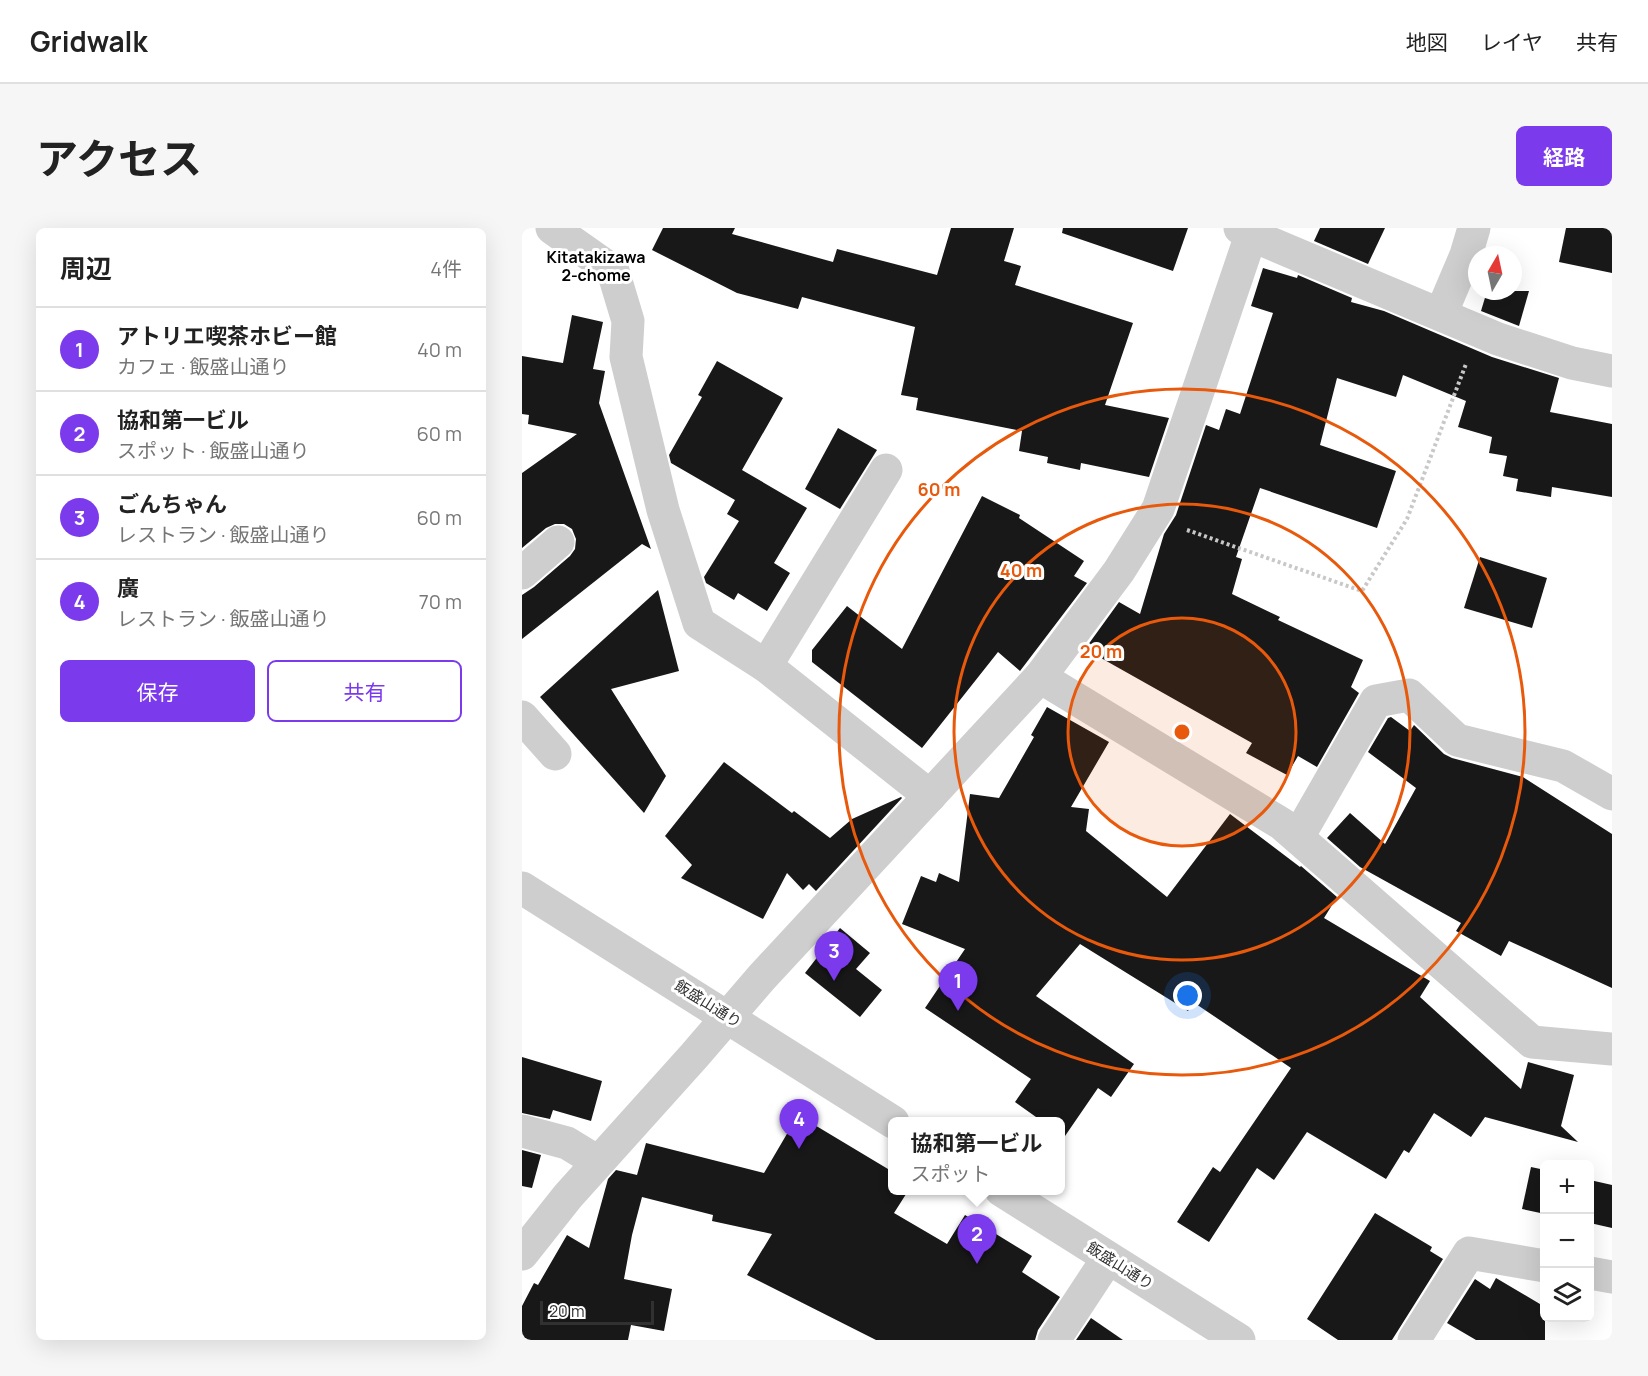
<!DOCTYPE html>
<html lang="ja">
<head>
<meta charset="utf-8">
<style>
	:root { --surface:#fff; --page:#f6f6f6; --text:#222; --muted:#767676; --line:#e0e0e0; --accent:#7c3aed }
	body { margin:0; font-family:Manrope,"Noto Sans JP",sans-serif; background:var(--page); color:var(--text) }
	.controls { position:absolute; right:18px; bottom:18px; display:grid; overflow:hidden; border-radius:9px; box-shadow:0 6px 24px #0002 }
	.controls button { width:54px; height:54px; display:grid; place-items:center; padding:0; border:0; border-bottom:2px solid var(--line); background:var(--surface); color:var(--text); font:30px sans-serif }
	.compass { position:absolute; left:946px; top:18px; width:54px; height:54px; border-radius:50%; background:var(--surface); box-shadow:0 6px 24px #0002; rotate:9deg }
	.scale { position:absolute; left:18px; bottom:15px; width:114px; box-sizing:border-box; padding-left:6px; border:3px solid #313131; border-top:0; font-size:16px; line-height:21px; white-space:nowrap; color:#313131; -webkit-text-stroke:4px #fff; paint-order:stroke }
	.you { position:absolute; left:666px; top:768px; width:21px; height:21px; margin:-15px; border:4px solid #fff; border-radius:50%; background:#1a73e8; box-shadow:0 0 0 9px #1a73e833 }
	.badge { display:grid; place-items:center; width:39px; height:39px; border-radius:50%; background:var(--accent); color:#fff; font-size:20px; font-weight:700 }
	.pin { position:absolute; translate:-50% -50px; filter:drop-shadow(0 2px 3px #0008) }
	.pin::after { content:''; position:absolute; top:32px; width:21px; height:18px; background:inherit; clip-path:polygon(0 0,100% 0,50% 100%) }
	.popup { position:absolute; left:366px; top:889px; width:177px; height:78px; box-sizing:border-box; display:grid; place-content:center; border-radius:9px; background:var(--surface); filter:drop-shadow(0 2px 4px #0005); font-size:20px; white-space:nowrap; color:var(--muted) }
	.popup b { font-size:22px; color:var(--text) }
	.popup::after { content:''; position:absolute; left:50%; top:100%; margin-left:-12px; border:12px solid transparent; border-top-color:var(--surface) }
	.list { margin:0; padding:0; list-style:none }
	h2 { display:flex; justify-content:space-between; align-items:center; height:78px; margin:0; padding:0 24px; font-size:26px }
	h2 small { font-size:20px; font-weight:400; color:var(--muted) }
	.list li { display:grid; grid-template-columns:39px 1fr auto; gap:18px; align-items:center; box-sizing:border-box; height:84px; padding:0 24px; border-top:2px solid var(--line) }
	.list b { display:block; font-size:22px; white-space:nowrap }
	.list p { margin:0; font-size:20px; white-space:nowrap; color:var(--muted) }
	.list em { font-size:20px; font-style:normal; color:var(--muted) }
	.actions { display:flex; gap:12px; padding:18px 24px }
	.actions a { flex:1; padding:14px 0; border:2px solid var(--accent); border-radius:9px; text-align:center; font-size:21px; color:var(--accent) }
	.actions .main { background:var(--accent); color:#fff }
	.icon { flex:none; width:33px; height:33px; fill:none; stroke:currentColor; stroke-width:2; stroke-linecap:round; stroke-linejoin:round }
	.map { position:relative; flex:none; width:1090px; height:1112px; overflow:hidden; border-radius:9px }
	header { display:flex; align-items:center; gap:36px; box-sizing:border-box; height:84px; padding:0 30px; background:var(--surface); border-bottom:2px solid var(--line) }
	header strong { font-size:28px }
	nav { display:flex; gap:33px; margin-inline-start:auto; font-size:21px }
	.intro { display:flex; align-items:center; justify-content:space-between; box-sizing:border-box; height:144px; padding:0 36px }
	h1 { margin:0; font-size:42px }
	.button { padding:15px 27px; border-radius:9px; background:var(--accent); color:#fff; font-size:21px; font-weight:700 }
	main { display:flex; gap:36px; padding:0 36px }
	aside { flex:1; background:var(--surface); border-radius:9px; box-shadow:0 6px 24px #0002 }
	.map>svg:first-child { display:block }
	.building { fill:#181818 }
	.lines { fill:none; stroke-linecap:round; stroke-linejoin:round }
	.path { stroke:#c8c8c8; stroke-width:4; stroke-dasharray:3 3; stroke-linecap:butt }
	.minor { stroke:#cecece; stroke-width:33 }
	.ring { fill:none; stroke:#e8590c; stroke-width:3 }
	.labels { text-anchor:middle; stroke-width:6; stroke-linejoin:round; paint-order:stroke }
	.street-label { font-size:15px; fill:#313131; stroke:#fff }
	.neighbourhood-label { font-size:16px; font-weight:bold; fill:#000; stroke:#fff }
	.centre { fill:#e8590c; stroke:#fff; stroke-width:3 }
	.ring-label { font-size:18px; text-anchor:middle; font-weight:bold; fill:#e8590c; stroke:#fff; stroke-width:6; stroke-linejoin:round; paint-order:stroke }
</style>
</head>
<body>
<header>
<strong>Gridwalk</strong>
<nav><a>地図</a><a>レイヤ</a><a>共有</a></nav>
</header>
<div class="intro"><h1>アクセス</h1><a class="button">経路</a></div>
<main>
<aside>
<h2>周辺<small>4件</small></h2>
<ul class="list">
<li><span class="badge">1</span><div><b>アトリエ喫茶ホビー館</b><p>カフェ · 飯盛山通り</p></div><em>40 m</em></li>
<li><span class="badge">2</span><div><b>協和第一ビル</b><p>スポット · 飯盛山通り</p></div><em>60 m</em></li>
<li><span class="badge">3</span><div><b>ごんちゃん</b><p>レストラン · 飯盛山通り</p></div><em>60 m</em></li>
<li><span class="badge">4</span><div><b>廣</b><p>レストラン · 飯盛山通り</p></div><em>70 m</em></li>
</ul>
<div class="actions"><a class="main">保存</a><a>共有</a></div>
</aside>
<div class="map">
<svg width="1090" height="1112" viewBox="0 0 1090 1112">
	<rect width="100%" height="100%" fill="#fff"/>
	<g class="building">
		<polygon points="141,0 213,0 210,6 311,34 315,21 415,47 429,0 492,0 482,33 499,38 493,57 611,95 583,177 647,190 627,249 559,235 558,242 525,235 526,229 497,223 500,203 394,182 396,170 379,167 393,99 280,69 276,81 215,65 130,22"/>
		<polygon points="541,0 666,0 651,43 540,5"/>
		<polygon points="798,0 863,0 846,36 792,13"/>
		<polygon points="1044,0 1090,0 1090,45 1037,34"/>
		<polygon points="741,40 775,50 776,47 830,70 829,74 862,83 970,129 1037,150 1028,184 1090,196 1090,269 1030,259 1029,269 994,263 996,251 981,248 985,228 967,225 970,209 936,199 944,173 881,147 874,169 815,150 798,217 874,243 855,300 738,260 714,329 720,331 710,366 758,389 756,392 841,432 829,459 837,465 795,539 776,528 765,547 724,525 730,515 563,421 597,374 618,386 642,306 654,287 684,197 697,202 704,181 718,186 751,85 729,78"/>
		<polygon points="965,63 1007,63 997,98 959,83"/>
		<polygon points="50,87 81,94 71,141 83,143 77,175 129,321 120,316 0,411 0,367 12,359 48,328 53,321 54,311 50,301 42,296 33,296 24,300 0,320 0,245 55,206 6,196 7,187 0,186 0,128 41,135"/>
		<polygon points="195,133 261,170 220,242 285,280 252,335 268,345 245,383 216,365 212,372 184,355 182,349 217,293 205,286 213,272 149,235 147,227 180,169 176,167"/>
		<polygon points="316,200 355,222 318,281 283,261"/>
		<polygon points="460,268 498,287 497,290 562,333 552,348 565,355 498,443 476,424 400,520 290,434 290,422 325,378 380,421"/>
		<polygon points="958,329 1025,350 1010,400 942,380"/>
		<polygon points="136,362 157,443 89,461 144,548 122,585 18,469"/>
		<polygon points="525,479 587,514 549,579 567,581 564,603 645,669 708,586 778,639 779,638 815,669 802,690 908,753 898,769 999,861 1006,834 1052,847 1039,898 1056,914 963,889 949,909 912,885 887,925 882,922 864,951 785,904 752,952 735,940 687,1014 655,994 691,939 698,944 769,840 671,774 666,783 558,716 514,768 612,836 589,869 576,860 543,908 539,906 539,894 521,894 493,874 509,851 403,780 443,721 380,696 399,648 414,654 417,645 437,654 448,566 477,570 512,509 509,507"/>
		<polygon points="869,489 888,503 892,497 922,526 930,530 1001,549 1090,606 1090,760 987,713 979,728 934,703 939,695 838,639 805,610 828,585 863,616 894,560 846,524 866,490"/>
		<polygon points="202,534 270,585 272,583 308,610 330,591 379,569 380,570 294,663 287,656 281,662 265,645 241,691 159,650 170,637 143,608"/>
		<polygon points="318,700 348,725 334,741 360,762 338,789 283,745"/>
		<polygon points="0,829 80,853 69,893 31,882 28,891 0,885"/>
		<polygon points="276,887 371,944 371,963 386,963 372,985 425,1016 443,987 510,1028 500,1044 538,1069 516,1102 513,1112 354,1112 225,1047 250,1006 190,993 191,987 120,969 110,1007 102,1051 150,1061 142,1103 109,1097 106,1112 0,1112 0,1078 12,1055 16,1057 45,1007 67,1020 86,951 94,942 115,947 124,915 242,945"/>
		<polygon points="0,922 19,927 10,960 0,958"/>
		<polygon points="1009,939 1023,942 1023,986 1000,981"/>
		<polygon points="1068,952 1090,957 1090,1000 1068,995"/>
		<polygon points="853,985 910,1019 908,1023 921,1031 870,1112 816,1112 785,1091"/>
		<polygon points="974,1050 1023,1079 1023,1112 954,1112 925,1095 953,1051 968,1061"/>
		<polygon points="569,1090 601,1112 554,1112"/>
	</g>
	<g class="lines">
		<polyline class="path" points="665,302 840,363 885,291 944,136"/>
		<g class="minor">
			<polyline points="30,0 91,43 106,93 104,129 141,282 177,395 244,438 408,568"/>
			<polyline points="718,0 729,7 976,111 1050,135 1090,143"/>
			<polyline points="919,86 944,27 952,0"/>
			<polyline points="0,345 36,314"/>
			<polyline points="244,438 364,242"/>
			<polyline points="518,449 760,596 1010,814 1090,821"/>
			<polyline points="0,489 33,526"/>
			<polyline points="776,609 854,473 887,467 935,512 1041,538 1090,566"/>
			<polyline points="0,660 371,894"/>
			<polyline points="0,903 45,915 76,934"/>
			<polyline points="479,962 717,1112"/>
			<polyline points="0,1026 46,968 172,828 240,749 518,449 597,343 636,281 729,7"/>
			<polyline points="1068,1045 1090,1049"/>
			<polyline points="532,1112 586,1030"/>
			<polyline points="892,1112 947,1025 1023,1038"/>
		</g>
	</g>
	<circle cx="660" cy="504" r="114" fill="#e8590c" fill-opacity=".12"/>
	<g class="ring">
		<circle cx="660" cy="504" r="114"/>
		<circle cx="660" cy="504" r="228"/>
		<circle cx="660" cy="504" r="343"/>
	</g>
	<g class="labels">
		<g class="street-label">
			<text transform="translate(186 776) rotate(32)" y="5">飯盛山通り</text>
			<text transform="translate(598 1038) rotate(32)" y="5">飯盛山通り</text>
		</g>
		<g class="neighbourhood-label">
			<text x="74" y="35">Kitatakizawa<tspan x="74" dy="18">2-chome</tspan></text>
		</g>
	</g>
	<circle cx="660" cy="504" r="9" class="centre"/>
	<g class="ring-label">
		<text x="417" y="268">60 m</text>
		<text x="499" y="349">40 m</text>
		<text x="579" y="430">20 m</text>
	</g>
</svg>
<div class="controls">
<button>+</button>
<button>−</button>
<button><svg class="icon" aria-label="layers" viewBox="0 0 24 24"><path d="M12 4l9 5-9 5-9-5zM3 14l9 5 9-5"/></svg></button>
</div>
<svg class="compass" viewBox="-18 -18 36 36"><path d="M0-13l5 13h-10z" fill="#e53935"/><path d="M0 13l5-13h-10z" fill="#767676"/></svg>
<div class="scale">20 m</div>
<div class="you"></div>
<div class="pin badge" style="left:436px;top:783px">1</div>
<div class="pin badge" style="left:455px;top:1036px">2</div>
<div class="popup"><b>協和第一ビル</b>スポット</div>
<div class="pin badge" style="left:312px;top:753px">3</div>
<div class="pin badge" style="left:277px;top:921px">4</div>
</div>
</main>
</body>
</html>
